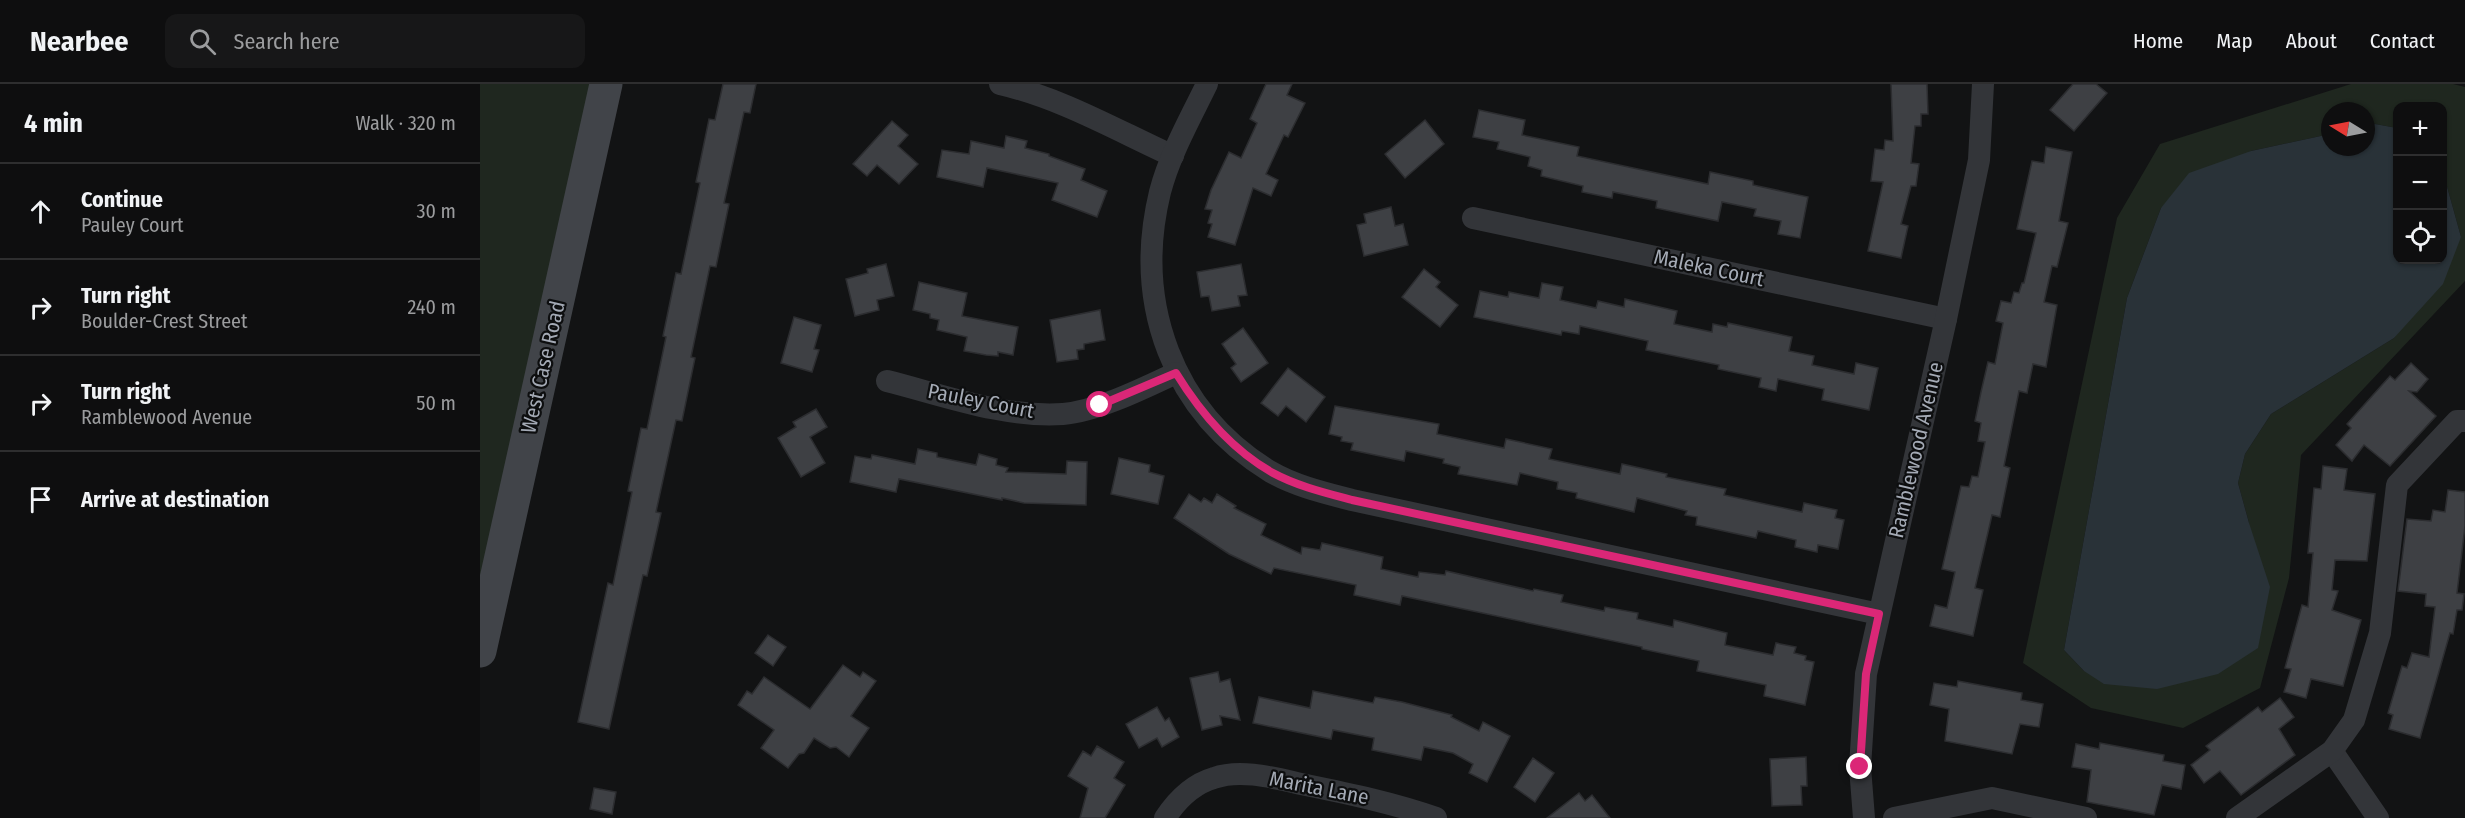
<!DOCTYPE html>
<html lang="en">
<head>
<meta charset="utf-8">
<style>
	:root { --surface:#0e0e0f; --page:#171718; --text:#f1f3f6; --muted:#9b9c9e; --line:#2e2e2f }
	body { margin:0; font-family:"Fira Sans Condensed",sans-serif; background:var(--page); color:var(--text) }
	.controls { position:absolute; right:18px; top:18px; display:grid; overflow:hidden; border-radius:12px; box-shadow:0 2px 4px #0004 }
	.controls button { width:54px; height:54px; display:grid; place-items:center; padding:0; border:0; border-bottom:2px solid var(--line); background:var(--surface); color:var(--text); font:30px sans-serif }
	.compass { position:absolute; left:1841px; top:18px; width:54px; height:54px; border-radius:50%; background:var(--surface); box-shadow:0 2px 4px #0004; rotate:280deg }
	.stop { position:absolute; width:18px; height:18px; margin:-14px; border:4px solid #db2777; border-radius:50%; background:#fff }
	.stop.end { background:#db2777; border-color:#fff; box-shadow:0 2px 6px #0008 }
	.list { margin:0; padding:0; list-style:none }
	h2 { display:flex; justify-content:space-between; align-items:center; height:78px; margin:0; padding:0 24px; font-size:26px }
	h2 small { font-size:20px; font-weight:400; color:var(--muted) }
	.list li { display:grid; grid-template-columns:39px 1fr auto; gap:18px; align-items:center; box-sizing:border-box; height:96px; padding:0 24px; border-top:2px solid var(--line) }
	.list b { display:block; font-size:22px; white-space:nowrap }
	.list p { margin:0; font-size:20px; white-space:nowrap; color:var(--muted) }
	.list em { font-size:20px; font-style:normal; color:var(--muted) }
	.icon { flex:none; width:33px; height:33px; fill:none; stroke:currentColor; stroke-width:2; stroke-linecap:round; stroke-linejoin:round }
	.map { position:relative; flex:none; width:1985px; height:734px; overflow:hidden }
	header { display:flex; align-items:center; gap:36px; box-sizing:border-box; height:84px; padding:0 30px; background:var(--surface); border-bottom:2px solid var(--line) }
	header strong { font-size:28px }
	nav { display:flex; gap:33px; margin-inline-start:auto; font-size:21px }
	.search { width:420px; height:54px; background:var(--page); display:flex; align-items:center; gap:15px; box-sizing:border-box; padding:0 21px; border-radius:12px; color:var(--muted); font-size:22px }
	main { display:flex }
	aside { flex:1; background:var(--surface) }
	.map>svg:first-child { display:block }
	.green { fill:#1f271f; fill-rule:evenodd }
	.water { fill:#293238 }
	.building { fill:#3e4044; stroke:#2c2d30; stroke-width:1.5 }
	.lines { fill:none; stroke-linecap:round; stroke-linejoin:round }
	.minor { stroke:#333539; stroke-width:22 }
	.secondary { stroke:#414449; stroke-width:33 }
	.route { stroke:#db2777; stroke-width:8 }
	.labels { text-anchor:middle; stroke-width:4.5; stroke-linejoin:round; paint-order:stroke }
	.street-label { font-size:21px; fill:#a4aab5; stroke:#0d0e0f }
</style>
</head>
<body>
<header>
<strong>Nearbee</strong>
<div class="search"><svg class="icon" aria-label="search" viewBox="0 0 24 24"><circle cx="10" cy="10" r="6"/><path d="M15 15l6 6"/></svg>Search here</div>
<nav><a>Home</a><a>Map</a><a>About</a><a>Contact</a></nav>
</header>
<main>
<aside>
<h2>4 min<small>Walk · 320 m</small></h2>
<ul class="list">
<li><svg class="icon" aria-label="ahead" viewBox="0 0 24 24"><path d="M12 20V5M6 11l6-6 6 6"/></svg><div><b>Continue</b><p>Pauley Court</p></div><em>30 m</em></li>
<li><svg class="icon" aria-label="right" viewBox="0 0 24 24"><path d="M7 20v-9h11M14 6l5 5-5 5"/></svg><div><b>Turn right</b><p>Boulder-Crest Street</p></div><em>240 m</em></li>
<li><svg class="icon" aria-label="right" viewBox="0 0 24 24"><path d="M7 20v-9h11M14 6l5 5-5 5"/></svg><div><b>Turn right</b><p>Ramblewood Avenue</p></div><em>50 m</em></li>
<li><svg class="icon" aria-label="arrive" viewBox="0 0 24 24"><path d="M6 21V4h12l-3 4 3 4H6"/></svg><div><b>Arrive at destination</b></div></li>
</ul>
</aside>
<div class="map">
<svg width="1985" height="734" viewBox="0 0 1985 734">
	<rect width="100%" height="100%" fill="#121314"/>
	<g class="green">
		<polygon points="0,0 113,0 0,522"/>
		<path d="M1871 0H1973L1985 3V197L1821 371 1809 494 1780 604 1703 644 1611 624 1543 579 1637 134 1680 60ZM1918 22H1962L1963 88 1981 153 1914 254 1791 330 1765 370 1758 399 1769 439 1604 587 1584 566 1647 214 1681 124 1771 67 1850 50V27H1886V42L1895 40 1917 44Z"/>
	</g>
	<polygon class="water" points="1895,40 1917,44 1918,176 1962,176 1963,88 1981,153 1963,200 1914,254 1791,330 1765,370 1758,399 1769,439 1790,503 1778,564 1738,590 1677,605 1624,600 1604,587 1584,566 1647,214 1681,124 1709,89 1771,67 1850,50 1850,63 1886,63 1886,42"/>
	<g class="building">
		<polygon points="243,0 276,0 270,29 264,28 244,119 249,120 236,183 230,182 211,273 215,274 202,337 196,336 176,428 181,429 167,492 163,491 129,645 98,638 128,499 133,501 152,408 148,407 161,344 167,345 186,253 183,252 196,189 201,190 220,99 216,98 229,35 235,36"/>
		<polygon points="786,0 812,0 807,11 825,19 808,53 804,51 786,90 798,96 791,112 773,104 755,161 728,153 732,140 728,139 732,126 725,125 731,106 749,68 761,74 777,39 770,35"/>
		<polygon points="1411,0 1447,0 1448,30 1441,30 1441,42 1435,42 1431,79 1439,80 1436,102 1431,102 1421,140 1428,142 1421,174 1388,167 1403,98 1391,97 1395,65 1404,66 1405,56 1413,57"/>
		<polygon points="1593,0 1616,0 1627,9 1594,47 1570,26"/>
		<polygon points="999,26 1045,36 1042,51 1099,63 1097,72 1228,100 1230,88 1273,97 1273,101 1328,113 1320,154 1298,150 1301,137 1274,132 1276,125 1242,118 1238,137 1176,124 1177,117 1133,108 1132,114 1102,108 1103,102 1061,92 1062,86 1048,82 1050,73 1017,65 1019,58 993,53"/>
		<polygon points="945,36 964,60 925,94 905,70"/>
		<polygon points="412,37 428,51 418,62 438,80 419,100 397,81 387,92 373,80"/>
		<polygon points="526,52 547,57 545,64 569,70 569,72 605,85 601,96 627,107 617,133 572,116 578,99 507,84 503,103 457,93 462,66 489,70 491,57 524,64"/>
		<polygon points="1566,63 1592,68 1579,137 1588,139 1577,183 1572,182 1564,218 1577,221 1566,283 1553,280 1547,309 1539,307 1524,382 1530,384 1520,433 1512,431 1495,504 1503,506 1493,552 1450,542 1455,521 1467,524 1475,488 1462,485 1481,402 1489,403 1492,392 1498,393 1505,358 1498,357 1501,339 1495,337 1501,308 1508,278 1515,280 1523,239 1516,237 1521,217 1531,219 1534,208 1539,209 1542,199 1544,199 1556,149 1537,145 1552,77 1564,79"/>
		<polygon points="911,123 915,142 923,140 928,161 884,172 877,141 886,139 884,130"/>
		<polygon points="406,180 414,212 397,216 399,226 375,232 366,195 388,189 387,185"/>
		<polygon points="761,180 767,211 758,212 760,222 732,227 729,212 721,213 717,188"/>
		<polygon points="944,185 960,198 956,203 978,221 960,243 922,213"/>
		<polygon points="439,198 487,209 482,232 538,243 533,271 518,268 518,272 506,271 484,267 487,253 457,246 459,236 450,234 450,230 433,226"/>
		<polygon points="1062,199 1083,203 1080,216 1116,224 1118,217 1144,223 1145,215 1197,227 1194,240 1232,248 1233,240 1247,243 1248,239 1312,253 1309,267 1334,272 1332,281 1374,290 1376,279 1398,284 1389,326 1342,316 1344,305 1298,295 1296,307 1279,303 1281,294 1238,285 1239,281 1166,266 1168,257 1100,242 1099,250 1082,247 1081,251 994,233 1000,207 1028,213 1029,208 1059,214"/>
		<polygon points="620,226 625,256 604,260 604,265 597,266 598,275 577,278 570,236"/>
		<polygon points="314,233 341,241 334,265 339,266 332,288 301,279"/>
		<polygon points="763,244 788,279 761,298 751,284 756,280 742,260"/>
		<polygon points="1931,279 1948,295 1937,308 1929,307 1956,332 1910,382 1884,361 1872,377 1856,361 1871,344 1867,340 1910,292 1915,296"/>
		<polygon points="808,284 845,313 826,338 806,322 798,332 781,319"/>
		<polygon points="855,322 959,340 957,350 1024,364 1026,355 1072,365 1069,375 1140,390 1142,380 1187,390 1186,393 1246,405 1244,411 1322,428 1324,419 1357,426 1355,434 1364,436 1358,465 1338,461 1337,468 1315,463 1316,456 1278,447 1276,454 1216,441 1217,433 1205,431 1207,427 1157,414 1154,428 1096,414 1097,409 1077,405 1078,398 1040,389 1037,401 978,390 980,383 963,379 964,375 926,367 924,377 871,366 873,359 861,357 862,353 849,350"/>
		<polygon points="336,325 347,343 330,353 345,379 321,393 298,354 316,343 313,338"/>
		<polygon points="438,365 457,369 457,373 496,381 499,370 517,375 516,381 528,384 526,388 586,390 587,377 607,378 606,421 544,419 522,414 522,416 419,395 416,408 370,398 375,372 391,375 392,371 435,380"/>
		<polygon points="639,374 670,381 669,388 684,392 678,420 631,410"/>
		<polygon points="1843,382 1867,385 1864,406 1895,410 1887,477 1855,476 1852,506 1858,507 1852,526 1881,536 1863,602 1831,595 1826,614 1804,608 1811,585 1805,584 1822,521 1828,523 1833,469 1828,469 1834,404 1841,405"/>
		<polygon points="1968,406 1985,408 1985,442 1977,509 1984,510 1982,526 1977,526 1973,550 1970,549 1940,654 1909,645 1913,631 1908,629 1922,582 1927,584 1932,569 1949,573 1955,523 1945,522 1946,510 1918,507 1927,435 1951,437 1953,426 1965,428"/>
		<polygon points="709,410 721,418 724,414 732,419 737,410 756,422 754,424 786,440 781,451 821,470 822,463 840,466 842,459 903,473 901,485 938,493 939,488 965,491 966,487 1053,507 1054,505 1083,511 1081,518 1124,527 1125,523 1158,529 1157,535 1193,543 1194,536 1247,549 1245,561 1293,571 1296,559 1316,563 1314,569 1326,572 1325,576 1334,578 1325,621 1284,612 1286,601 1217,587 1219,577 1162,565 1162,563 922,512 920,521 874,511 876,501 794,484 791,490 749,470 694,434"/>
		<polygon points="288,551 306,563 293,582 275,569"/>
		<polygon points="363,581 380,593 383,588 396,597 371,632 389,644 369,673 356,663 350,664 334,654 324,669 319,670 308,684 281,664 294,646 258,621 267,607 272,610 284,593 330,625"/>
		<polygon points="738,588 740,598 750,595 760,636 740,632 742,641 722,646 710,594"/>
		<polygon points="1478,597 1542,609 1541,616 1563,620 1559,643 1540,640 1532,670 1465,657 1469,625 1450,621 1454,599 1477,603"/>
		<polygon points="833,607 893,619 895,613 922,618 972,631 971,633 999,647 1003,638 1030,652 1007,698 989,689 993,680 973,669 944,663 941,676 892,666 894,654 853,646 851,655 773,639 779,613 830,624"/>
		<polygon points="1800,614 1814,633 1799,645 1815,671 1761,711 1740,687 1724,699 1711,681 1730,666 1726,662 1778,623 1782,628"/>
		<polygon points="677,623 685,637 689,634 699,653 682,663 677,654 659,664 646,640"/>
		<polygon points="1620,659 1684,671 1683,677 1705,681 1701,705 1682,701 1674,731 1607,718 1611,686 1592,683 1596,660 1619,665"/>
		<polygon points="617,662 644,678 634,694 645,701 625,734 600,734 608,704 588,692 603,667 611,672"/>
		<polygon points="1326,673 1327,702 1321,702 1322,721 1292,722 1290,675"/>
		<polygon points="1053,674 1074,689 1055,718 1034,703"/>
		<polygon points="114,704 136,708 132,730 110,725"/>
		<polygon points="1099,709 1105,717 1112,711 1130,734 1067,734"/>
	</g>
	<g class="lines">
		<g class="minor">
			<path d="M520 0C581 14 636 46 693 72"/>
			<path d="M727 0C710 35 690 70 680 108 653 219 692 328 791 388 815 402 845 409 872 416L1399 530"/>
			<polyline points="993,134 1466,235"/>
			<path d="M407 297C463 311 524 334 583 330 618 327 664 304 696 289"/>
			<polyline points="1852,667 1898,734"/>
			<path d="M685 734C697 716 713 700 734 694 762 684 798 695 826 701 870 710 913 719 956 734"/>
			<polyline points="1384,734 1380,683 1386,590 1466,235 1499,76 1503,0"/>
			<polyline points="1414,734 1512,714 1606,734"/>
			<polyline points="1757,734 1852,667 1874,636 1900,549 1917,401 1977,337 1985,337"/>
		</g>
		<polyline class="secondary" points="0,567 126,0"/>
	</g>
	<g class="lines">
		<path class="route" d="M620 321 696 289C720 328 752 366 793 389 817 402 846 409 872 416L1399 530 1386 590 1380 683"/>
	</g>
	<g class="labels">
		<g class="street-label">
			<text transform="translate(1229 184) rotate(12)" y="7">Maleka Court</text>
			<text transform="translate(63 283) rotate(-77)" y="7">West Case Road</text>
			<text transform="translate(501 317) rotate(11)" y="7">Pauley Court</text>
			<text transform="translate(1436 366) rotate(-77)" y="7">Ramblewood Avenue</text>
			<text transform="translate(839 704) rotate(11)" y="7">Marita Lane</text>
		</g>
	</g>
</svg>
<div class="controls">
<button>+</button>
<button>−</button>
<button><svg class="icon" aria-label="locate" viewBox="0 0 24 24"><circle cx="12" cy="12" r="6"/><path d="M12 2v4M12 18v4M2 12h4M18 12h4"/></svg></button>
</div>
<svg class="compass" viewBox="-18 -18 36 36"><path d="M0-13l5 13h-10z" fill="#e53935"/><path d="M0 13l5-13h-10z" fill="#9b9c9e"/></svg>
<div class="stop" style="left:620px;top:321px"></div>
<div class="stop end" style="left:1380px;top:683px"></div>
</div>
</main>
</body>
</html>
